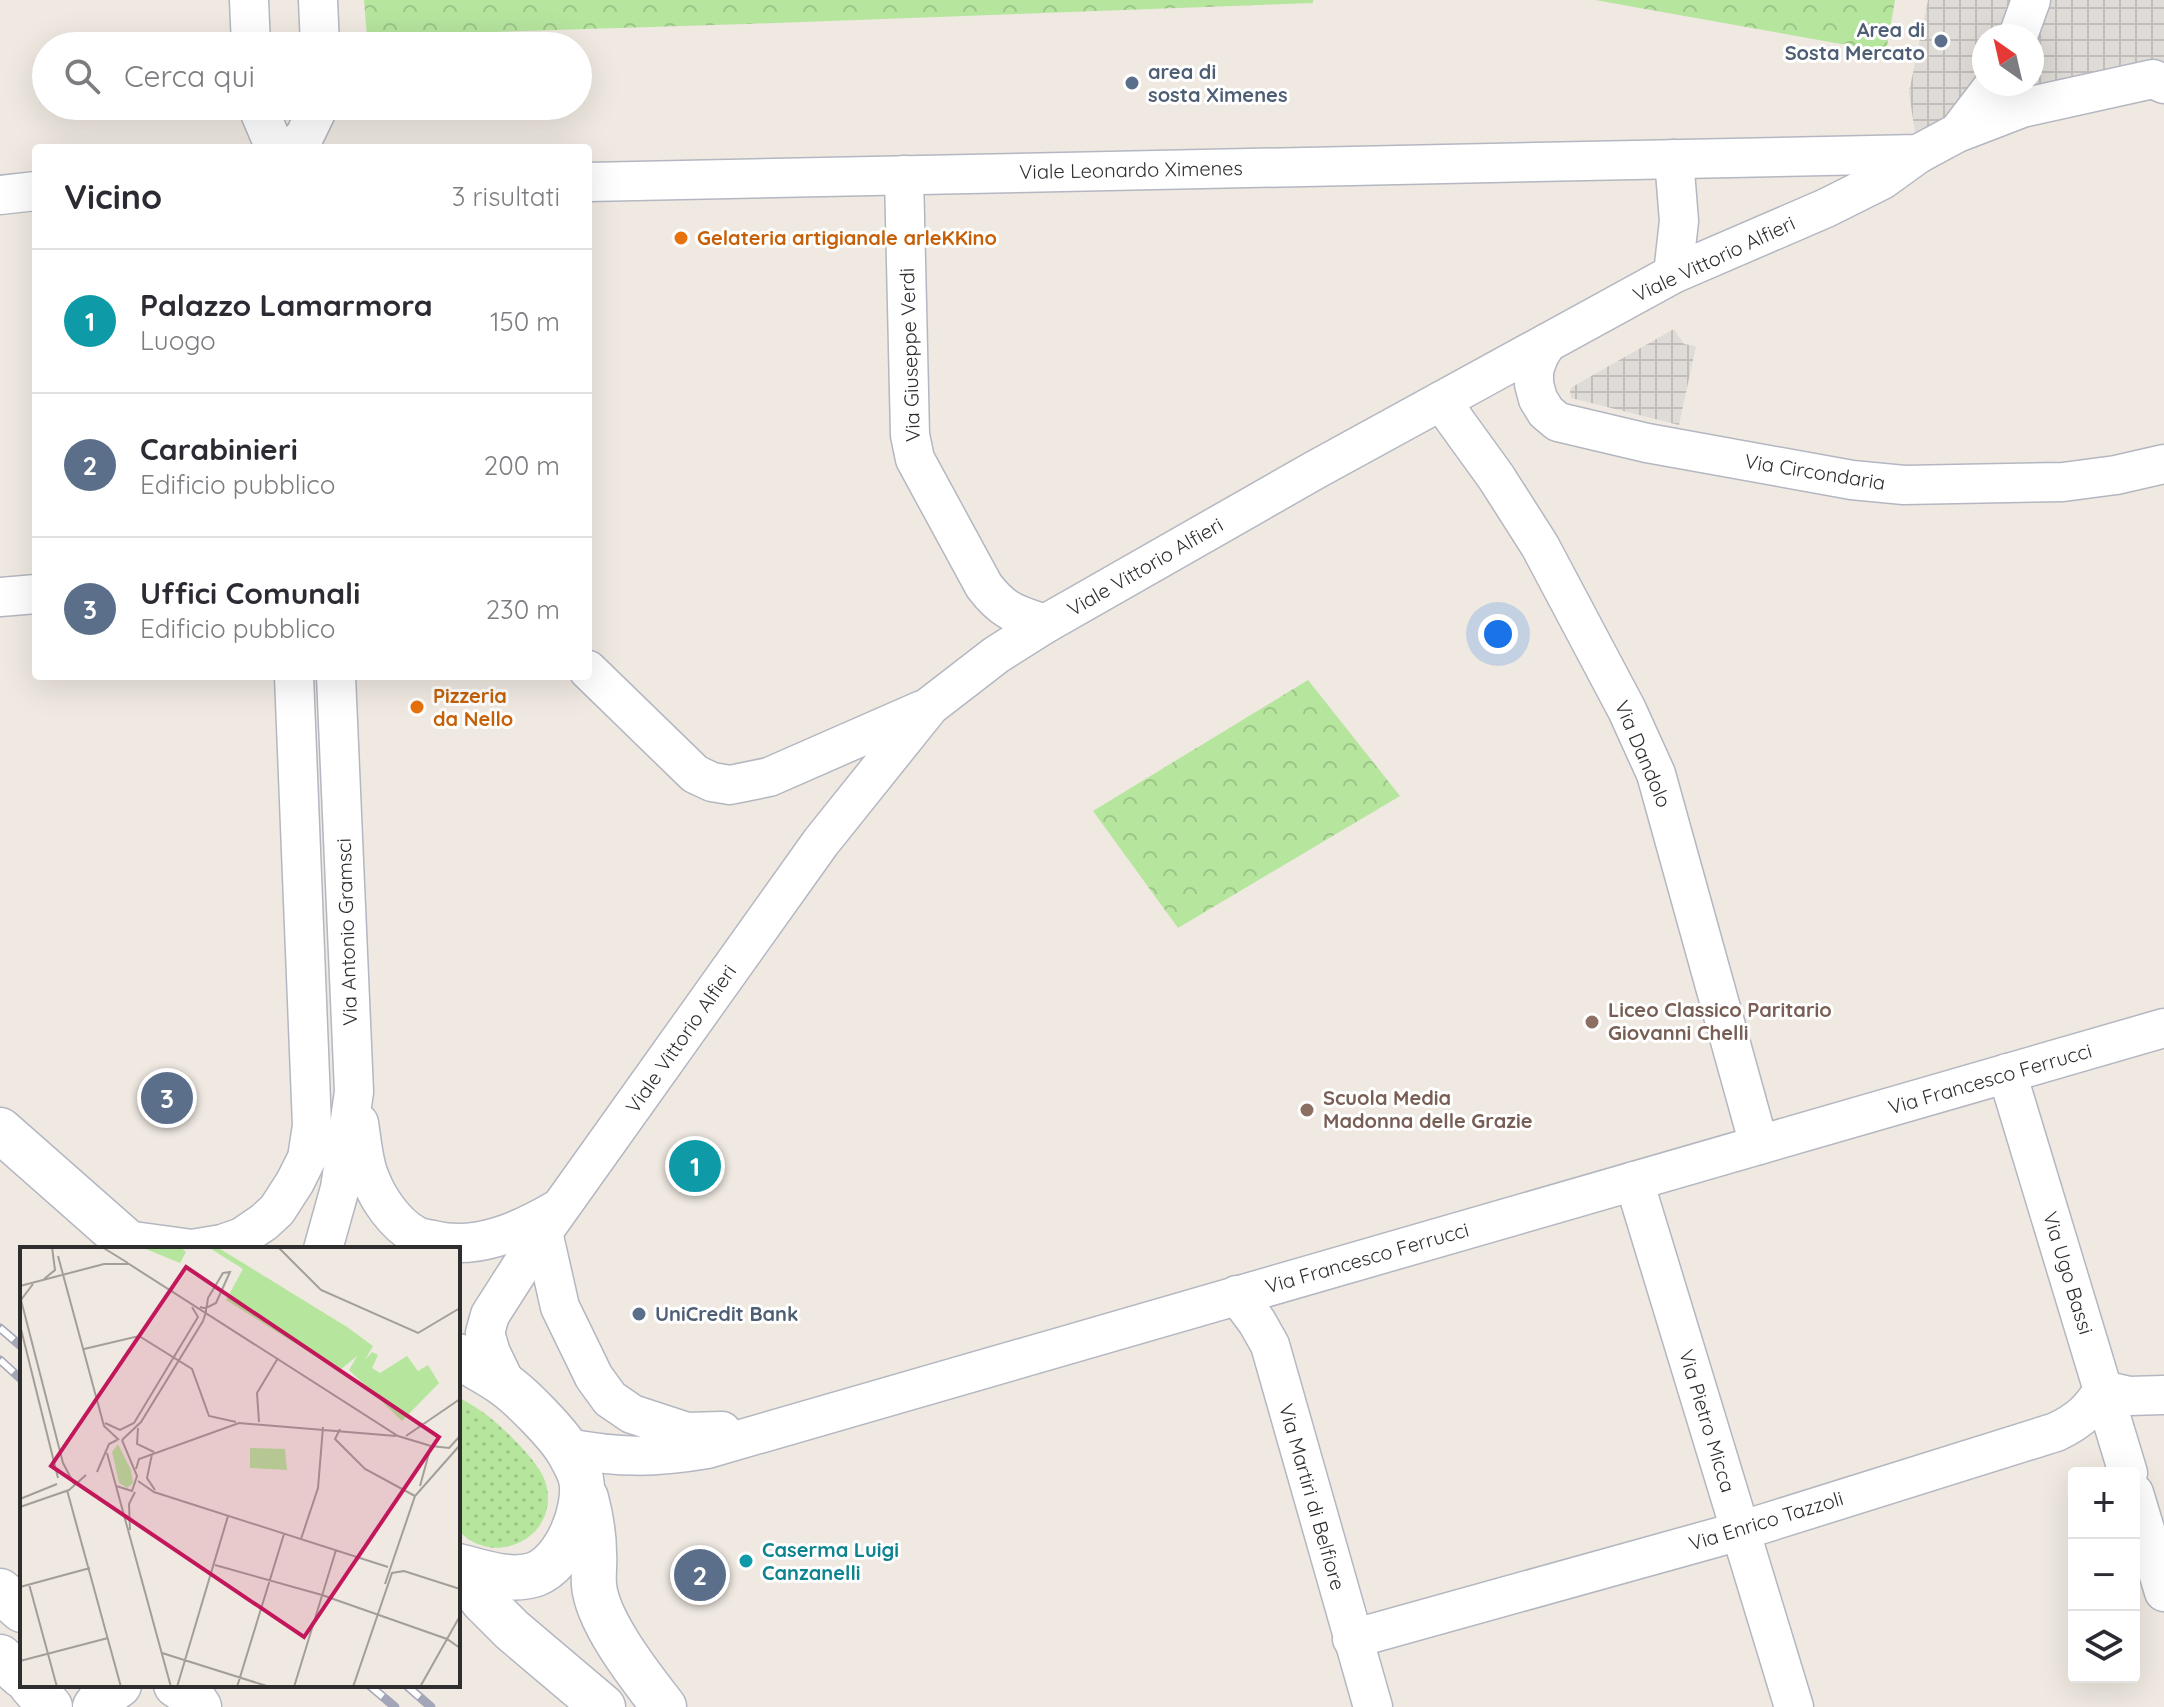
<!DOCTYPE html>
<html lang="it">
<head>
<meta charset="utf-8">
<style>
	:root { --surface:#fff; --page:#f2f2f3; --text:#2b2b33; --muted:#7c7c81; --line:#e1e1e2; --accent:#111827 }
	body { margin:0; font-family:Quicksand,sans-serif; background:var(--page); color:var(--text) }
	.controls { position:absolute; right:24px; bottom:24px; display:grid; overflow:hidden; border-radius:8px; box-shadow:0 8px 32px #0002 }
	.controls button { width:72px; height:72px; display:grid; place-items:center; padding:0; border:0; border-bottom:2px solid var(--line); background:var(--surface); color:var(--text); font:40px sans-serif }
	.compass { position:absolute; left:1972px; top:24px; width:72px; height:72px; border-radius:50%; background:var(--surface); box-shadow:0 8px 32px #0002; rotate:326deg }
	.you { position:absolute; left:1498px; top:634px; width:28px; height:28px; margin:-20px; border:6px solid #fff; border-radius:50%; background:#1a73e8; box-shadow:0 0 0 12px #1a73e833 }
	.badge { display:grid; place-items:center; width:52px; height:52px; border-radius:50%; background:var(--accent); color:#fff; font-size:26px; font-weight:700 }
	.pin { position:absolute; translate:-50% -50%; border:4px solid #fff; box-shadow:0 2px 8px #0006 }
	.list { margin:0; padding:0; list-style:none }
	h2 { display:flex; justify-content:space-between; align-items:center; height:104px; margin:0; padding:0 32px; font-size:34px }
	h2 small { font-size:26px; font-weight:400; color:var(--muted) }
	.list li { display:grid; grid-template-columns:52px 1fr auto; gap:24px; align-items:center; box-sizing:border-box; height:144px; padding:0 32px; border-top:2px solid var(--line) }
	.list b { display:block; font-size:30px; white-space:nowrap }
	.list p { margin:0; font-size:26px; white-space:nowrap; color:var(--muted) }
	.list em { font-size:26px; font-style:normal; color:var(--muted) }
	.icon { flex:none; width:44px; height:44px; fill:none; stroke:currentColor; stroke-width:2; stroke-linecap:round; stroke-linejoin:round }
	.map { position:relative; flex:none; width:2164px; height:1707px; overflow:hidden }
	.search { position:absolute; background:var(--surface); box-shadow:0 8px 32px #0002; left:32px; top:32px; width:560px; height:88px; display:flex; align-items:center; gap:20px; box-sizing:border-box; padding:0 28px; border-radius:44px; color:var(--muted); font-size:30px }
	.panel { position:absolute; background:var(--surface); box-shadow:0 8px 32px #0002; left:32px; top:144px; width:560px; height:536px; border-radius:8px }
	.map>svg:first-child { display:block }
	.park { fill:url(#park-crowns) }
	.garden { fill:url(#garden-dots) }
	.plaza { fill:url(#plaza-grid); fill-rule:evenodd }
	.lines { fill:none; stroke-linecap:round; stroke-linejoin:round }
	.street-casing { stroke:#b4b7c1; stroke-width:41 }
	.secondary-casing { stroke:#b4b7c1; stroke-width:47 }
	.street { stroke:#fff; stroke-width:38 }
	.secondary { stroke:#fff; stroke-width:44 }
	.rail-casing { stroke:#a3a6b8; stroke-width:9 }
	.rail { stroke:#fff; stroke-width:6; stroke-dasharray:18; stroke-linecap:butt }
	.service-dot { fill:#5c6f8a; stroke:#fff; stroke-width:3 }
	.food-dot { fill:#e8710a; stroke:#fff; stroke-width:3 }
	.education-dot { fill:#8d6e63; stroke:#fff; stroke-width:3 }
	.culture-dot { fill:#0f9aa8; stroke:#fff; stroke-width:3 }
	.labels { text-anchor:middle; stroke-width:6; stroke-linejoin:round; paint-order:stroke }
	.service-label { font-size:20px; font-weight:bold; fill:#4e5e75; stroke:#fff; text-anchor:start }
	.street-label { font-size:20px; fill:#2e2e2e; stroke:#fff }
	.food-label { font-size:20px; font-weight:bold; fill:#c56008; stroke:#fff; text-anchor:start }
	.education-label { font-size:20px; font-weight:bold; fill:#785e54; stroke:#fff; text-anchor:start }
	.culture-label { font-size:20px; font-weight:bold; fill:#0d838f; stroke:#fff; text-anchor:start }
	.inset-road { fill:none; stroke:#a29e99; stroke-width:2 }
	.view { fill:#c2185b; fill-opacity:0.15; stroke:#c2185b; stroke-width:4 }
	.inset-edge { fill:none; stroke:#2e2e2e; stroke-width:4 }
</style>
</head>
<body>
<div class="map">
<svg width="2164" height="1707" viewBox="0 0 2164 1707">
	<defs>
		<pattern id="park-crowns" width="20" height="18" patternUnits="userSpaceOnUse" patternTransform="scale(2)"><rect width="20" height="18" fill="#b6e59e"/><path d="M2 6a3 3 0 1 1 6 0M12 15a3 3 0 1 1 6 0" fill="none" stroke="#9dc588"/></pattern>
		<pattern id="garden-dots" width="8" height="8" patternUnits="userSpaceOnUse" patternTransform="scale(2)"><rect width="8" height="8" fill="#b6e59e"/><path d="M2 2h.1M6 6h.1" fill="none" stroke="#9dc588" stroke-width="1.8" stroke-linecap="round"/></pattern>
		<pattern id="plaza-grid" width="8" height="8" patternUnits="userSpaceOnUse" patternTransform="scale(2)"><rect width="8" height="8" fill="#dfdcd8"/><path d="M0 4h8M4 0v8" fill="none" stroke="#c0bdba"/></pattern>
	</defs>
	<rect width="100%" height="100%" fill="#efe9e1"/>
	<g class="park">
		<polygon points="364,0 1313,0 1313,3 746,24 367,36"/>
		<polygon points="1595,0 1895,0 1886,52"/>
		<polygon points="1308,680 1400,796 1178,928 1093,811"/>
	</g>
	<path class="garden" d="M458 1397C467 1402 476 1407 484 1413 501 1425 539 1462 545 1481 563 1535 495 1571 458 1530Z"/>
	<g class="plaza">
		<path d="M1928 0H2164V77L1918 154 1909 92ZM1984 36H2032V84H1984Z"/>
		<polygon points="1674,329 1684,344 1696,346 1679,425 1571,398 1570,390 1572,387"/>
	</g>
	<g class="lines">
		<g class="street-casing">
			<g id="street">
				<polyline points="249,0 251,46"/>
				<polyline points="318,0 320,46"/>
				<polyline points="2018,36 2031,0"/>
				<polyline points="257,106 275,148"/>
				<polyline points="1959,131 1995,84"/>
				<polyline points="294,148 305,135 319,106"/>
				<path d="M904 175 910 435 915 459 984 586C1004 612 1015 614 1045 624"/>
				<polyline points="588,182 1918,154 1957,133 2022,108 2153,79 2164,84"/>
				<polyline points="0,195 36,191"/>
				<polyline points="1673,274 1679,221 1674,159"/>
				<polyline points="1547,343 1539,356 1534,370 1534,384 1538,399 1546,412 1558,422 1647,443 1852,480 1904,485 2063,482 2116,475 2164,464"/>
				<polyline points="1441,401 1496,477 1540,546 1627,710 1656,774 1759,1145"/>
				<polyline points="0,597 36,594"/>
				<polyline points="588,670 695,774 712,782 730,785 769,777 922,710"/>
				<polyline points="2007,1073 2128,1473"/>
				<path d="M359 1123C362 1141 363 1162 370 1178 378 1199 395 1224 415 1235 420 1238 428 1239 433 1240 476 1251 520 1231 556 1210"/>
				<polyline points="1634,1181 1794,1707"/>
				<polyline points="543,1232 560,1307 594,1377 610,1399 632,1414 687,1432 722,1431"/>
				<polyline points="126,1240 192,1249 222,1244 242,1237 264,1222 277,1210 295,1182 307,1158 312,1126 294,676"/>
				<polyline points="323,1249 340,1188 354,1092 336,676"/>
				<polyline points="1237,1295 1257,1322 1270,1345 1373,1707"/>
				<polyline points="507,1386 491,1353 485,1333 490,1315 543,1232 821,842 930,706 996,655 1045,624 1315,470 1673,274 1826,208 1882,180 1918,154"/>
				<path d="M567 1448C619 1458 654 1458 707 1449L2164 1028"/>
				<polyline points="2134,1493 2164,1592"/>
				<path d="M1352 1639 1740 1531 2056 1432C2079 1421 2090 1411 2103 1390L2129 1396 2164 1395"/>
			</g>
		</g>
		<g class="secondary-casing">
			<g id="secondary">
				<polyline points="0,1130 135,1249"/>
				<path d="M458 1356C473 1366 490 1374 505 1385 522 1397 558 1434 568 1451 573 1460 579 1470 581 1479 587 1509 566 1562 536 1574 511 1583 483 1572 458 1566"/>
				<path d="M586 1498C591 1517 594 1535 594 1553 595 1564 593 1574 594 1585 597 1622 641 1677 664 1707"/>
				<polyline points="458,1567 483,1601 512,1630 603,1707"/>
				<polyline points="0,1591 22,1610"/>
				<polyline points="0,1657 22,1676"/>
				<polyline points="31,1685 50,1707"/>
				<polyline points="176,1685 191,1695 199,1707"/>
				<polyline points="95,1707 102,1697 119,1685"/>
			</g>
		</g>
		<use href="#street" class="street"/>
		<use href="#secondary" class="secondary"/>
		<g class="rail-casing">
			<g id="rail">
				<polyline points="0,1328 22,1347"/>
				<polyline points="0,1360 22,1380"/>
				<polyline points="369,1685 395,1707"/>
				<polyline points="406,1685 431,1707"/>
			</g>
		</g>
		<use href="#rail" class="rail"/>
	</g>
	<g class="service-dot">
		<circle cx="1941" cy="41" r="8"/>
		<circle cx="1132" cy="83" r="8"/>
		<circle cx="639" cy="1314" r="8"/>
	</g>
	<g class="food-dot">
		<circle cx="681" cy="238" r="8"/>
		<circle cx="417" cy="707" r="8"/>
	</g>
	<g class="education-dot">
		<circle cx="1592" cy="1022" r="8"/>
		<circle cx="1307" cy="1110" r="8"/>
	</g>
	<circle class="culture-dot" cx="746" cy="1561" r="8"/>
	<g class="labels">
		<g class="service-label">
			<text x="1925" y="37" text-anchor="end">Area di<tspan x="1925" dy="23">Sosta Mercato</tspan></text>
			<text x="1148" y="79">area di<tspan x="1148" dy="23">sosta Ximenes</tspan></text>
			<text x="655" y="1321">UniCredit Bank</text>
		</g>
		<g class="street-label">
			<text transform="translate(1131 170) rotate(-1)" y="7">Viale Leonardo Ximenes</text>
			<text transform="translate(1714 259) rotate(-25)" y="7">Viale Vittorio Alfieri</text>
			<text transform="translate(910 355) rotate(-92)" y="7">Via Giuseppe Verdi</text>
			<text transform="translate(1815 472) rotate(9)" y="7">Via Circondaria</text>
			<text transform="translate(1145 567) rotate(-30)" y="7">Viale Vittorio Alfieri</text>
			<text transform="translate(1643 754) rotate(67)" y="7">Via Dandolo</text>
			<text transform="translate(347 932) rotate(-92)" y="7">Via Antonio Gramsci</text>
			<text transform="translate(681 1039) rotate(-55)" y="7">Viale Vittorio Alfieri</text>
			<text transform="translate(1990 1079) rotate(-16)" y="7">Via Francesco Ferrucci</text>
			<text transform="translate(1367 1258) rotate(-16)" y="7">Via Francesco Ferrucci</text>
			<text transform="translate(2068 1273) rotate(73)" y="7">Via Ugo Bassi</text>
			<text transform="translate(1707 1421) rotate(73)" y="7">Via Pietro Micca</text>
			<text transform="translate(1312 1497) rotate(74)" y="7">Via Martiri di Belfiore</text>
			<text transform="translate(1766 1521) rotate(-17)" y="7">Via Enrico Tazzoli</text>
		</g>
		<g class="food-label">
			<text x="697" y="245">Gelateria artigianale arleKKino</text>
			<text x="433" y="703">Pizzeria<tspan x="433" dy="23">da Nello</tspan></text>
		</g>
		<g class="education-label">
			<text x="1608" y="1017">Liceo Classico Paritario<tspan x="1608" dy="23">Giovanni Chelli</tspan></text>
			<text x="1323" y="1105">Scuola Media<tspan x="1323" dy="23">Madonna delle Grazie</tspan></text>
		</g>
		<g class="culture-label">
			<text x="762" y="1557">Caserma Luigi<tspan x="762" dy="23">Canzanelli</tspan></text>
		</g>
	</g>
	<g transform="translate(20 1247)">
		<rect width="440" height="440" fill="#efe9e1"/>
		<path d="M121 0H160L166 5 160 16ZM188 0H197L327 80 353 99 345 113 352 105 358 108 352 121 360 126 387 109 398 124 408 118 419 136 382 174 329 123 337 109 319 124 206 53 223 22ZM230 201 265 202 267 223 230 221Z" fill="#b6e59e"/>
		<path d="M98 197 111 223 113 236 107 241 99 236 92 205Z" fill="#b6e59e"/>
		<path class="inset-road" d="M82 0 108 16M258 0 301 43 398 86 440 61M38 9 84 179 99 193M24 32 35 23 32 0M13 37 1 53 43 216 54 237M0 39 84 17H109L378 189 411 199 400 239M0 78 38 231M64 102 119 89 172 122 189 169 216 175M239 175 237 146 258 111M85 176 100 183 114 176 178 70 172 60M118 181 117 197 134 205M320 182 315 192 345 222 395 249M386 189 440 152M102 193 121 175 183 74 186 65V61L187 58 188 51 203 26 210 25 196 56 186 61H184L180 60M411 199 429 201 440 189M87 206 96 239 112 244 117 229 102 193M132 207 127 231 135 243M116 222 119 212 219 176 376 189M77 225 89 197 97 193M118 234 134 245 368 320M96 239 151 440M47 243 101 440M0 252 37 237M0 260 49 243 66 228M110 283 109 257 115 245M281 292 298 241 303 180M195 318 302 348 427 392 440 401M9 337 37 440M365 337 395 249 440 198M0 340 70 321M142 406 250 440M0 414 88 391M157 440 208 269M217 440 264 287M274 440 316 303M333 440 372 326 384 324 440 342M400 440 440 369"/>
		<path class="view" d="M166 20 419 190 284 390 31 219Z"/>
		<rect width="440" height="440" class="inset-edge"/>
	</g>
</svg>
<div class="controls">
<button>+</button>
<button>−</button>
<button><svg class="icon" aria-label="layers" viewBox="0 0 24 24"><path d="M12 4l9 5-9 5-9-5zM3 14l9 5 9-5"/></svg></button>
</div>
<svg class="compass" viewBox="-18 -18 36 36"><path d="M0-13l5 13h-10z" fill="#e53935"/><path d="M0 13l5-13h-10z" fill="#7c7c81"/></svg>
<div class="you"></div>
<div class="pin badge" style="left:695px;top:1166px;background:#0f9aa8">1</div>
<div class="pin badge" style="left:700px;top:1575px;background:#5c6f8a">2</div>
<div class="pin badge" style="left:167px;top:1098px;background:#5c6f8a">3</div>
<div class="search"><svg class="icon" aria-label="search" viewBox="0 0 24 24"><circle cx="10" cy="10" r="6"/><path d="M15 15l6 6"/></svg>Cerca qui</div>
<section class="panel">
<h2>Vicino<small>3 risultati</small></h2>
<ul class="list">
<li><span class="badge" style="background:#0f9aa8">1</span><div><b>Palazzo Lamarmora</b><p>Luogo</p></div><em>150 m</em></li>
<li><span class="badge" style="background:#5c6f8a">2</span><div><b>Carabinieri</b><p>Edificio pubblico</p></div><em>200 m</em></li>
<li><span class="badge" style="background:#5c6f8a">3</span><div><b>Uffici Comunali</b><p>Edificio pubblico</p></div><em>230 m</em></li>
</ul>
</section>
</div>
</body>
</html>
